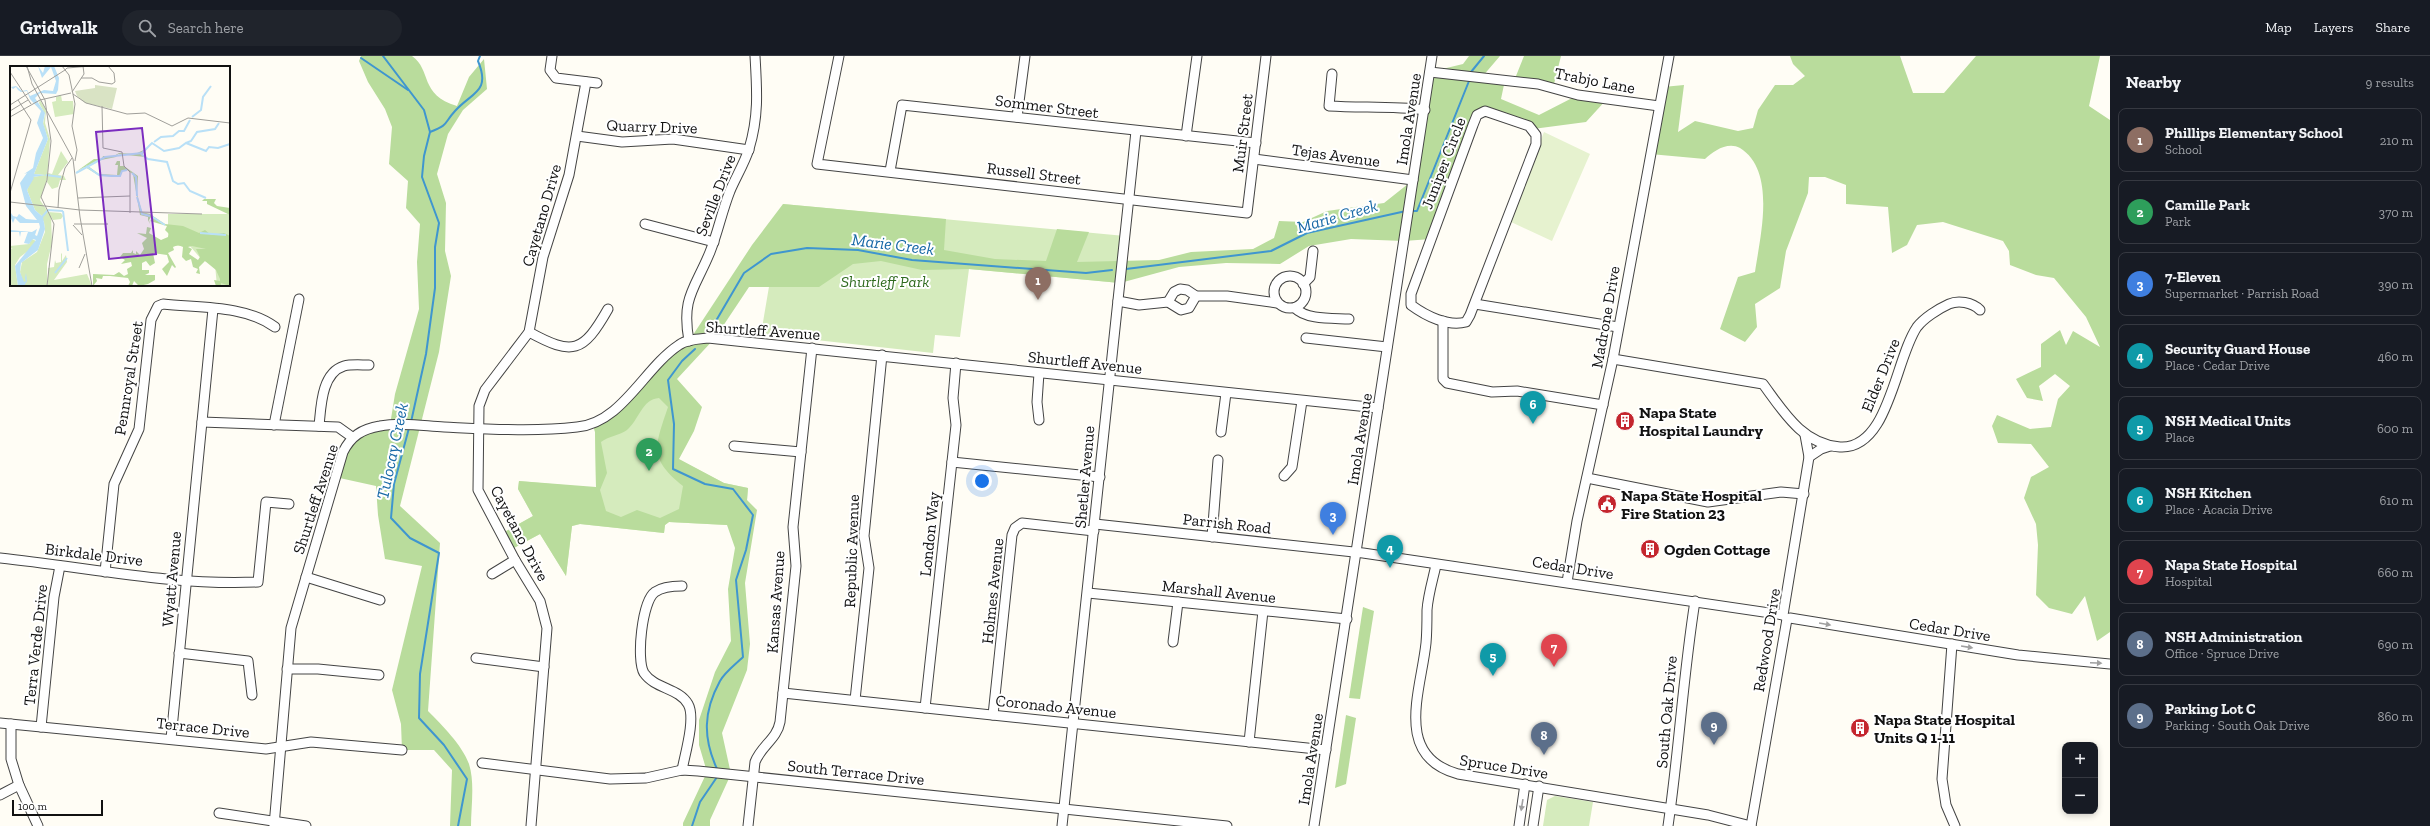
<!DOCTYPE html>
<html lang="en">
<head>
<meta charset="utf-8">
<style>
	:root { --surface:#171b24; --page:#20242c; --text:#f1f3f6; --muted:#9ea1a6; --line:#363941; --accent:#c4262e }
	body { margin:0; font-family:"Zilla Slab",serif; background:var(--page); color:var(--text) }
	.controls { position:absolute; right:12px; bottom:12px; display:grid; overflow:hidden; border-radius:8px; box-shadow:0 2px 6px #0003 }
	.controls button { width:36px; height:36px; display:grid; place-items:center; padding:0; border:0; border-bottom:1px solid var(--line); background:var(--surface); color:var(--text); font:20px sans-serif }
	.scale { position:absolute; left:12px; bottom:10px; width:91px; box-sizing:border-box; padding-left:4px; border:2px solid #111; border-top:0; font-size:11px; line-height:14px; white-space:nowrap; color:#111; -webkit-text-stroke:3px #fff; paint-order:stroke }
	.you { position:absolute; left:982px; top:425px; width:14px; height:14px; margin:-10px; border:3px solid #fff; border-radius:50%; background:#1a73e8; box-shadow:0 0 0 6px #1a73e833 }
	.badge { display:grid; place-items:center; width:26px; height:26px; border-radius:50%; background:var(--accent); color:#fff; font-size:13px; font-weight:700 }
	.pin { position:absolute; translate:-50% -33px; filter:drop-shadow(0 1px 2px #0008) }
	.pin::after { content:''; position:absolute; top:21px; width:14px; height:12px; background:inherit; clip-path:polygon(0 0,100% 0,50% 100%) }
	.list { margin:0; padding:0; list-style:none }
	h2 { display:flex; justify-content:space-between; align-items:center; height:52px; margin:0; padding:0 16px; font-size:17px }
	h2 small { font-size:13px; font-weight:400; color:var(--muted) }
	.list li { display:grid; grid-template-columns:26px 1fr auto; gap:12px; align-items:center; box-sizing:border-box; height:64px; margin:0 8px 8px; padding:0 8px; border:1px solid var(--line); border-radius:8px }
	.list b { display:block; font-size:15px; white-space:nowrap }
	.list p { margin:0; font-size:13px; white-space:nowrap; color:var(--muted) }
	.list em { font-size:13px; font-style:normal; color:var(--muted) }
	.icon { flex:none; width:22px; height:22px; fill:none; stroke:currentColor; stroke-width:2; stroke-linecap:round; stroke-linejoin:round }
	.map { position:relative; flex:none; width:2110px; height:770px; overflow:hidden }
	header { display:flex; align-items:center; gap:24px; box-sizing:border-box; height:56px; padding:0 20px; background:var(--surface); border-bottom:1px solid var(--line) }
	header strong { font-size:19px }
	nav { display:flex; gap:22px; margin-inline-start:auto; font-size:14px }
	.search { width:280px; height:36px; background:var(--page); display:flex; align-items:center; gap:10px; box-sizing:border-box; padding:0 14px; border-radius:22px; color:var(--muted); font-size:15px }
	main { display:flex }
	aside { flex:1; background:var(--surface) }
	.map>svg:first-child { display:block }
	.green { fill:#d5ebbd }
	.forest { fill:#b9dc9c; fill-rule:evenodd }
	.pitch { fill:#e6f2cf }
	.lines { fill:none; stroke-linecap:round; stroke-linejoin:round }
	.stream { stroke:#3f96cf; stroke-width:2 }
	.minor-casing { stroke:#444; stroke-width:11 }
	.minor { stroke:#fff; stroke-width:9 }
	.oneway { fill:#a0a0a0 }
	.labels { text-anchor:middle; stroke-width:4; stroke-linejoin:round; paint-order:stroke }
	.street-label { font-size:16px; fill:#111; stroke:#fff }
	.park-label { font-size:16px; font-style:italic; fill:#2f6b1f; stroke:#fff }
	.poi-label { font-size:16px; font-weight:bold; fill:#111; stroke:#fff; text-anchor:start }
	.water-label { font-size:17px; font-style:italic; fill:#1768a6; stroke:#fff }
	.inset-river { fill:none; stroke:#b9e0f7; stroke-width:2 }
	.inset-road { fill:none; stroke:#a09f9a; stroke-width:1 }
	.view { fill:#7b2cbf; fill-opacity:0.15; stroke:#7b2cbf; stroke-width:2 }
	.inset-edge { fill:none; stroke:#111; stroke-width:2 }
</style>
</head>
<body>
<header>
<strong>Gridwalk</strong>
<div class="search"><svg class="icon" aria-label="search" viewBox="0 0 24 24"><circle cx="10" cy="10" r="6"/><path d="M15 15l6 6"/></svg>Search here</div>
<nav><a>Map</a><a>Layers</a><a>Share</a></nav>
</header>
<main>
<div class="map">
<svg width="2110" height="770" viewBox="0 0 2110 770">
	<rect width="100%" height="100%" fill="#fffdf5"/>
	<g class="green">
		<polygon points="783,148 1125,180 1120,227 969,213 960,281 935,279 933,297 761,278"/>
		<polygon points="640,326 672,344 678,403 724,427 748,432 745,470 669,466 665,469 664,477 580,468 572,470 566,520 540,478 510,494 501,478 533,460 518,433 519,425 596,432 595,376 593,368"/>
		<polygon points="1555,740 1593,746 1589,770 1543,770 1547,744"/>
	</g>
	<g class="forest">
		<path d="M361 0H412C432 14 419 39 457 50L469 21 484 3 487 33 463 54 448 78 437 118 446 147 445 195 451 220 439 296 400 450 440 487 428 655C442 669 462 689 469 708 475 727 471 751 471 770H450L452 714 434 694H402L401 668 392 634 422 510 385 503 378 459 376 430 335 421 348 385 390 369 395 338 419 253 417 206 420 168 406 152 408 125 389 108 392 71 385 53 368 26 359 5Z"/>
		<path d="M1469 0H1500L1482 21 1505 24 1501 43 1539 59 1578 39 1607 43 1586 66 1533 73 1494 56 1478 59 1431 183 1404 185 1351 183 1309 190 1280 208 1226 207 1179 211 1120 227 969 213 922 214 881 205 853 208 819 231H749L715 282 677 323 702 351 694 375 679 403 724 427 748 432 747 444 757 454 745 527 750 588 747 614 722 677 731 718 710 764V770H683V767L707 716 699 689V664L715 616 731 585 728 533 735 492 727 469 669 466 665 469 664 477 580 468 572 470 566 520 540 478 510 494 501 478 533 460 518 433 519 425 596 431 595 376 593 368 689 285 752 189 783 148 946 163 944 194 995 203 1046 205 1057 173 1089 176 1077 206 1159 204 1191 196 1253 193 1274 182 1279 165 1303 166 1327 155 1384 147 1413 124 1430 16 1463 8ZM659 342 668 351C655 390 648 402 683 430L679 453 660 462 637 454 621 461 606 455 600 434 607 417 601 386C609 380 620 379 627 374 639 364 642 343 659 342Z"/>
		<polygon points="1524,0 1561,0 1553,32 1514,25"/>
		<path d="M1790 0H1900L1913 37H1944L1976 0H2100L2089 50 2110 64V576L2097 585 2085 540 2072 558 2049 552 2036 539 2038 489 2036 468 2024 442 2031 421 2049 411 2031 388 1998 387 1992 370 1997 359 2030 373 2051 371 2058 343 2070 330 2055 318 2039 330 2043 345 2027 342 2016 323 2041 311V288L2060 274 2066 289 2073 275 2100 291 2086 261 2054 222 2036 219 2010 209 2009 195 2003 185 1943 166 1917 169 1907 189 1892 197 1888 151 1846 148V129L1825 121H1809L1808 137 1786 195 1780 232 1755 248 1757 271 1745 286 1720 273 1738 221 1755 216C1760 181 1777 115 1740 92 1728 85 1713 95 1705 103L1650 98 1663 31 1684 29 1678 76 1695 65 1738 75 1753 72 1758 54 1775 29H1793L1805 20 1793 8Z"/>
		<polygon points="1363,551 1374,555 1360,643 1349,642"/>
		<polygon points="1346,659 1356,662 1346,728 1335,732"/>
	</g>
	<polygon class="pitch" points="1544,76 1590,98 1552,185 1509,165"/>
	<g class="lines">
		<g class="stream">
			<polyline points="383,0 424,54 430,76 424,100 422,121 439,167 435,191 435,232 426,298 411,366"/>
			<polyline points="361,2 408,34"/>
			<polyline points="1471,16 1484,0"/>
			<path d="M430 76C450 68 443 68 455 55 472 36 491 36 478 5L480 0"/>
			<polyline points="1411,155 1417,155 1469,25"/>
			<polyline points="1126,213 1271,195 1307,177 1406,155"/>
			<polyline points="710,275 744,217 771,198 807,192 858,194 912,204 1086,217 1112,214"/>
			<path d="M695 293 682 305 668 324 674 368 673 413 705 428 733 433 753 459 746 494 736 524 743 601C736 608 725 616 720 625 703 656 703 682 717 713"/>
			<polyline points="409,372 394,428 391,462 410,482 439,497 420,618 419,662 444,689 467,723 458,770"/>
			<polyline points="692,770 700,746 717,721"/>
		</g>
		<g class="minor-casing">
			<g id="minor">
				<polyline points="552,0 550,14 556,22 597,27"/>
				<polyline points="839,0 817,108 1247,157 1266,0"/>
				<polyline points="1430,16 1538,28 1578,39 1659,50"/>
				<path d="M1332 18 1329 50C1361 52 1393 50 1425 54"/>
				<path d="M1485 55 1529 70 1536 79V88L1470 259 1466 266C1448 271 1426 260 1411 249V238L1473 69 1477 59Z"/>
				<polyline points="1017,61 1025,0"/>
				<polyline points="577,80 622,86 673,83 749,94"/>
				<polyline points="1186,80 1197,0"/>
				<polyline points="1254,103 1413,124"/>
				<polyline points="890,115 902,49 1256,87"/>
				<polyline points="645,168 714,186"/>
				<circle cx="1290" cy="236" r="16"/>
				<polyline points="1303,228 1310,221 1313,195"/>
				<polyline points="1118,245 1139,249 1168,246 1181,254 1189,252 1196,240"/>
				<polyline points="1168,246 1174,236 1180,233 1187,234 1196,240 1227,240 1277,247"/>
				<polyline points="1475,248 1618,271"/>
				<path d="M1295 252C1306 264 1334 262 1349 263"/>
				<polyline points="1443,265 1443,323 1447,327 1492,336 1517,335 1603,349"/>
				<path d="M529 276C573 300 583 297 608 253"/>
				<polyline points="1306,282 1387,291"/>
				<path d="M689 285C681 241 695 233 710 196 718 176 722 155 730 135 736 121 744 108 749 93 759 60 757 34 755 0"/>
				<path d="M1613 303 1763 328C1783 355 1802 388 1840 391 1889 394 1895 303 1917 271 1924 262 1938 253 1949 248 1958 244 1972 246 1980 254"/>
				<polyline points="1039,364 1037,346 1039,317"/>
				<polyline points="202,366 338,371 352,381"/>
				<polyline points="274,369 299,243"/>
				<path d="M319 370C321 352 321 317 344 310 351 308 361 309 369 309"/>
				<polyline points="1221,376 1226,337"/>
				<polyline points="734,390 801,396"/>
				<polyline points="1809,401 1821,393 1830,390"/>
				<polyline points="952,406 1100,421"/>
				<polyline points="1284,420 1292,411 1302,345"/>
				<polyline points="1587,422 1708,446 1781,436 1804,438"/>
				<polyline points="1095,468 1363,497 1783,559"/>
				<polyline points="1212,481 1218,404"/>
				<path d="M0 502C86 511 172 530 258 526L266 446 289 448"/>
				<path d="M1436 509C1433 523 1428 539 1427 554 1427 565 1427 576 1426 587 1421 635 1393 700 1458 718L1708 759 1751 770"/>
				<path d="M105 516 114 428 139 373 151 264 158 250 163 248C199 252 245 249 275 271"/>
				<polyline points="492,518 515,504"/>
				<polyline points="306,521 380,544"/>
				<polyline points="1567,526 1577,465 1613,303 1669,0"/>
				<polyline points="1088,537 1347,563"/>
				<polyline points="1783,559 1809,401 1805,379"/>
				<polyline points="1787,563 1790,562 2018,599 2110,608"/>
				<polyline points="1173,586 1178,546"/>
				<polyline points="1952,588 1942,723 1946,749 1955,770"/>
				<polyline points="179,597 248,605 252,639"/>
				<polyline points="476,602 544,611"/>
				<polyline points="287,613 318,613 379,619"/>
				<polyline points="783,637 1326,694"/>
				<polyline points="855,644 869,512 864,480 882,299"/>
				<polyline points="925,652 956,369 953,342 956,307"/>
				<polyline points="993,659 1012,479 1015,472 1022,467 1094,475"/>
				<polyline points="0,667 266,693 311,686 402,694"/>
				<polyline points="11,668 11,703 19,729 38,770"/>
				<polyline points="41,671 54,541 60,510"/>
				<polyline points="171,683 213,253"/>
				<polyline points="1249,686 1263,555"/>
				<polyline points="482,707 610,723 646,722 682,714 698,715 1227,770"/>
				<path d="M682 714C685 698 696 662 688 648 679 632 655 633 644 617 636 604 642 545 655 536 662 531 674 530 682 530"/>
				<polyline points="0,739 19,729"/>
				<polyline points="219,757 306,770"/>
				<path d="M274 770 291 572 343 396C351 380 362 373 380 370 401 366 424 370 444 371 488 373 534 376 577 371 622 367 644 312 679 289 687 283 699 283 708 282L1378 352"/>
				<polyline points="531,770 547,572 540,545 515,504 478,434 479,350 485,334 529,276 543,201 569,119 586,26"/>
				<path d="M748 770 755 706C761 690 777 683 780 666L796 510 793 471 812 292"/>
				<polyline points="1062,770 1136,75"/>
				<polyline points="1314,770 1432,0"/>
				<polyline points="1519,770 1525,728"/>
				<polyline points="1533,770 1539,730"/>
				<path d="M1668 770C1679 695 1683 620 1695 545"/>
				<polyline points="1751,770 1787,563"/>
			</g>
		</g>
		<use href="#minor" class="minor"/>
	</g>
	<defs><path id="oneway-solid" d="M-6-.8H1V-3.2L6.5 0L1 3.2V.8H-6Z"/></defs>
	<g class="oneway">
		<use href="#oneway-solid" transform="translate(1825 568) rotate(10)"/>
		<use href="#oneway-solid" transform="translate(1967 591) rotate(9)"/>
		<use href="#oneway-solid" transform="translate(2096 607) rotate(3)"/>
		<use href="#oneway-solid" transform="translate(1522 749) rotate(99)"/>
	</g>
	<defs>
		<g id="building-disc" transform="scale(1)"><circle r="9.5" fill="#c4262e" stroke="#fff"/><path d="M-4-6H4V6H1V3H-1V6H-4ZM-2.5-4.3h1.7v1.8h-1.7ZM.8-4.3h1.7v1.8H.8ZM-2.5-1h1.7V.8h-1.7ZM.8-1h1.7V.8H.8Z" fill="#fff"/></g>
		<g id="civic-disc" transform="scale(1)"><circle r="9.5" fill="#c4262e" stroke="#fff"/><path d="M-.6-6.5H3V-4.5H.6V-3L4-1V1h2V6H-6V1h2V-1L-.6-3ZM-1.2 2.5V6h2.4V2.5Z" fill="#fff"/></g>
	</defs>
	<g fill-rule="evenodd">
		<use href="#building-disc" x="1625" y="365"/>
		<use href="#civic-disc" x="1607" y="448"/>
		<use href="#building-disc" x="1650" y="493"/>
		<use href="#building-disc" x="1860" y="672"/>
	</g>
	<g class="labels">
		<g class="street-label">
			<text transform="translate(1595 24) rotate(11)" y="6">Trabjo Lane</text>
			<text transform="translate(1047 50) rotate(7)" y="6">Sommer Street</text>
			<text transform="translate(1408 63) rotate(-81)" y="6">Imola Avenue</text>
			<text transform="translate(652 70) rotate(2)" y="6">Quarry Drive</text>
			<text transform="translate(1242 77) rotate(-83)" y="6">Muir Street</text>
			<text transform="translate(1336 99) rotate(8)" y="6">Tejas Avenue</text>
			<text transform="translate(1443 107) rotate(-69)" y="6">Juniper Circle</text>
			<text transform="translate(1034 117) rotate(7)" y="6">Russell Street</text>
			<text transform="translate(715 139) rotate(-69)" y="6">Seville Drive</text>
			<text transform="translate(541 159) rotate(-74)" y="6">Cayetano Drive</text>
			<text transform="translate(1605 261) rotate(-80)" y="6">Madrone Drive</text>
			<text transform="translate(763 274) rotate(4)" y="6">Shurtleff Avenue</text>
			<text transform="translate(1085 306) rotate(6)" y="6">Shurtleff Avenue</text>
			<text transform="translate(1880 319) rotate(-68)" y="6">Elder Drive</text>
			<text transform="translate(128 322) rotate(-81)" y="6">Pennroyal Street</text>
			<text transform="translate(1359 383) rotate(-81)" y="6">Imola Avenue</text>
			<text transform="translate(1084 421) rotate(-85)" y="6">Shetler Avenue</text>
			<text transform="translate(315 443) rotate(-72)" y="6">Shurtleff Avenue</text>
			<text transform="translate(1227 467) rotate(6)" y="6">Parrish Road</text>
			<text transform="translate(520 477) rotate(62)" y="6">Cayetano Drive</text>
			<text transform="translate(929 478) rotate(-84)" y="6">London Way</text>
			<text transform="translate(851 495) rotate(-88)" y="6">Republic Avenue</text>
			<text transform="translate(94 498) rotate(7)" y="6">Birkdale Drive</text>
			<text transform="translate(1573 511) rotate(9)" y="6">Cedar Drive</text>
			<text transform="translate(171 523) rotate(-85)" y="6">Wyatt Avenue</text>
			<text transform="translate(992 535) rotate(-84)" y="6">Holmes Avenue</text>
			<text transform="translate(1219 535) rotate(6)" y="6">Marshall Avenue</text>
			<text transform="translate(775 546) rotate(-86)" y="6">Kansas Avenue</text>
			<text transform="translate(1950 573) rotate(9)" y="6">Cedar Drive</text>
			<text transform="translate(1766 584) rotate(-81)" y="6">Redwood Drive</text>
			<text transform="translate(35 589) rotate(-84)" y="6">Terra Verde Drive</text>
			<text transform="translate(1056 650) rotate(6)" y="6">Coronado Avenue</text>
			<text transform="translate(1666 656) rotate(-85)" y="6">South Oak Drive</text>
			<text transform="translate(203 671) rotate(6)" y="6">Terrace Drive</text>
			<text transform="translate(1310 703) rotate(-81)" y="6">Imola Avenue</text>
			<text transform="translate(1504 710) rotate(9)" y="6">Spruce Drive</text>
			<text transform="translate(856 716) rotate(6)" y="6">South Terrace Drive</text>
		</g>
		<g class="park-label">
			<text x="885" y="231">Shurtleff Park</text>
		</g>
		<g class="poi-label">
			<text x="1639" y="362">Napa State<tspan x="1639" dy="18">Hospital Laundry</tspan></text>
			<text x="1621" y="445">Napa State Hospital<tspan x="1621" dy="18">Fire Station 23</tspan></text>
			<text x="1664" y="499">Ogden Cottage</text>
			<text x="1874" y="669">Napa State Hospital<tspan x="1874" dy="18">Units Q 1-11</tspan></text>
		</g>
		<g class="water-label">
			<text transform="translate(1337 160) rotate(-16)" y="6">Marie Creek</text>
			<text transform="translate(893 188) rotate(7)" y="6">Marie Creek</text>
			<text transform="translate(392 395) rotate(-78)" y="6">Tulocay Creek</text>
		</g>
	</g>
	<g transform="translate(10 10)">
		<rect width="220" height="220" fill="#fffdf5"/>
		<path d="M51 29 52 35H63L64 48 45 51 42 36 46 35V31ZM30 34 36 44 35 57 40 73 37 113 30 134 38 146 51 147 53 150 51 153 43 154 41 151 42 177 37 198V220H14L10 206 12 196 27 186 35 166 34 156 31 152 33 151 25 144 17 124 23 111 35 109 24 108 38 73 33 58 35 48 29 37ZM51 85 58 96 48 109 54 110 56 114H50L48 121 42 123 37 116 38 107 42 108ZM158 148H220V220H207L205 199 192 194 180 180H158ZM22 173 26 175 22 182 10 191 5 199 8 220H0V183L3 182H0V180L19 178ZM51 187 52 188V195L56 189 57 196 44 214 77 208 82 220H38V202L44 201 45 194 46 197 51 196Z" fill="#d5ebbd"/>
		<path d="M138 82 132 89 135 91 108 88 106 91 86 95 78 100 89 108 107 109 108 99H105L107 95H110V100H114L128 110 127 128 132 146 140 148 155 158 173 160 189 167 195 164 201 169 214 167 220 170V220L211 217V220H206L204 214 210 215V213L206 204 195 195 189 201 190 208 186 207 188 203 183 201 181 193 176 195 172 191 173 181 168 179 163 181 164 184 158 187 166 201 165 202 162 199 157 210 152 203 159 196 157 189 143 187 145 197 140 200 136 195 132 197V204H139V207L135 209H145V214L138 218 129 220 124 215 122 220H118L120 216 118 212 100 210H93L92 213 86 212 87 215 83 220V208L104 209 109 206 114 210 118 208 117 203 122 200 121 196 111 198 115 194 110 191 113 187H121L123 184V187L126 188V185L130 189 134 183 132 177 137 172 127 167 136 168 137 161 141 162 139 167 151 174 158 171 159 168 155 164 157 160 140 155 143 153 141 151 139 154 140 158 138 154V151L130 149 123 108 117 104 112 105 110 110 88 109 75 101 67 105 84 93H92L93 90H104L109 87 125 88ZM182 180 196 183H186L190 191 188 194 179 188 182 183 178 181ZM194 133H206L204 137 207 140 220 142V149L197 138V135H192Z" fill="#b9dc9c" fill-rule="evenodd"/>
		<path d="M85 19 107 22 102 43 75 37 67 30 65 25 85 22Z" fill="#d9e3c4"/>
		<path d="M28 0 33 7 35 0H44L49 12 48 24 46 28 30 27 25 32 35 47 33 57 38 73 24 108 37 109 23 111 24 112 17 124 25 144 33 151 35 163 28 184 11 197 10 206 14 216 16 215 15 212 16 207 17 215 14 220H8L5 200 26 174 23 173 19 178 14 177 18 166H11L10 171 9 166H0V164L22 166 27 163 25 169 27 170 30 161 29 157H10L5 152 3 157 0 150 1 147 3 150 7 151 9 148 16 153 27 154 16 140 10 117 17 107 14 108 23 102 26 87 33 72 27 57 31 45 20 33 17 25 11 26 8 24 6 21 3 23 1 21 6 20 12 25 17 24 20 30 34 24 43 25 46 15 41 1 32 12Z" fill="#b9e0f7"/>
		<path class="inset-river" d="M182 51 191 44 193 31 201 20M144 76 151 71 163 70 169 65H174L180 54M176 77 181 75 187 66 205 63 209 57M131 88 138 93 157 96 163 115 168 118 174 117 180 125 196 132M76 100 89 109 101 110H110L112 105 117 104M66 107 95 91 132 87 142 77 154 85 169 82 176 77 196 85 199 81 208 82 220 78M122 107 126 111 127 130M36 109 51 111M127 131 132 148 140 150M53 145 58 185M141 150 155 159M32 151 38 144 53 145M190 167 216 169M45 207 57 192"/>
		<path class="inset-road" d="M16 0 35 34 41 75 37 114 31 131 44 158 37 220M17 0 22 18 63 93 70 151 82 220M52 0 59 9 65 38 62 60 67 84 65 95M55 4 57 2 81 0M0 6 21 38M71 12H82L89 16 102 18 105 16 104 7 98 0M62 26 74 8 73 0M63 28 76 37 117 48 135 47 162 60 178 52 220 57M0 39 55 4M92 40 93 82 112 86 114 100 120 106V147M0 45 18 34M0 51 30 34 61 27M0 127 21 54 8 34M68 132 120 130M0 136 70 144M48 142 49 124 55 102 62 92M70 144 192 148M64 158H98M63 159 72 169M69 202 75 188"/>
		<path class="view" d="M132 62 146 188 99 193 86 66Z"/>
		<rect width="220" height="220" class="inset-edge"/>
	</g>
</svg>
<div class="controls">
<button>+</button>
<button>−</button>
</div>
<div class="scale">100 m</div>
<div class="you"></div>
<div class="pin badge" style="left:1038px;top:244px;background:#8d6e63">1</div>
<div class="pin badge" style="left:649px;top:415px;background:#2e9e5b">2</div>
<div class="pin badge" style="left:1333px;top:479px;background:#3f7fe0">3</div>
<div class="pin badge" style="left:1390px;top:512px;background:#0f9aa8">4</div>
<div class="pin badge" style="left:1493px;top:620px;background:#0f9aa8">5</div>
<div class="pin badge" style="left:1533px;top:368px;background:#0f9aa8">6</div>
<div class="pin badge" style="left:1554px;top:611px;background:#e0444e">7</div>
<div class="pin badge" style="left:1544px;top:699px;background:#5c6f8a">8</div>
<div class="pin badge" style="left:1714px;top:689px;background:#5c6f8a">9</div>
</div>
<aside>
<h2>Nearby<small>9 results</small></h2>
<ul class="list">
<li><span class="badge" style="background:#8d6e63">1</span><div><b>Phillips Elementary School</b><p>School</p></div><em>210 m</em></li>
<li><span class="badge" style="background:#2e9e5b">2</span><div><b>Camille Park</b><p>Park</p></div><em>370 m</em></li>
<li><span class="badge" style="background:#3f7fe0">3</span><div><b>7-Eleven</b><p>Supermarket · Parrish Road</p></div><em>390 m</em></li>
<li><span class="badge" style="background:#0f9aa8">4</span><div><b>Security Guard House</b><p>Place · Cedar Drive</p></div><em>460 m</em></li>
<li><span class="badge" style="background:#0f9aa8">5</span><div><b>NSH Medical Units</b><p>Place</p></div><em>600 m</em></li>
<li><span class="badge" style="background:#0f9aa8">6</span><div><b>NSH Kitchen</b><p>Place · Acacia Drive</p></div><em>610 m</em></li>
<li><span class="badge" style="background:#e0444e">7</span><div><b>Napa State Hospital</b><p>Hospital</p></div><em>660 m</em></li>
<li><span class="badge" style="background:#5c6f8a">8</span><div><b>NSH Administration</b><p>Office · Spruce Drive</p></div><em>690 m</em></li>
<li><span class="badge" style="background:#5c6f8a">9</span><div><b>Parking Lot C</b><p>Parking · South Oak Drive</p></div><em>860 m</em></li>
</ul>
</aside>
</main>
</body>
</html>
